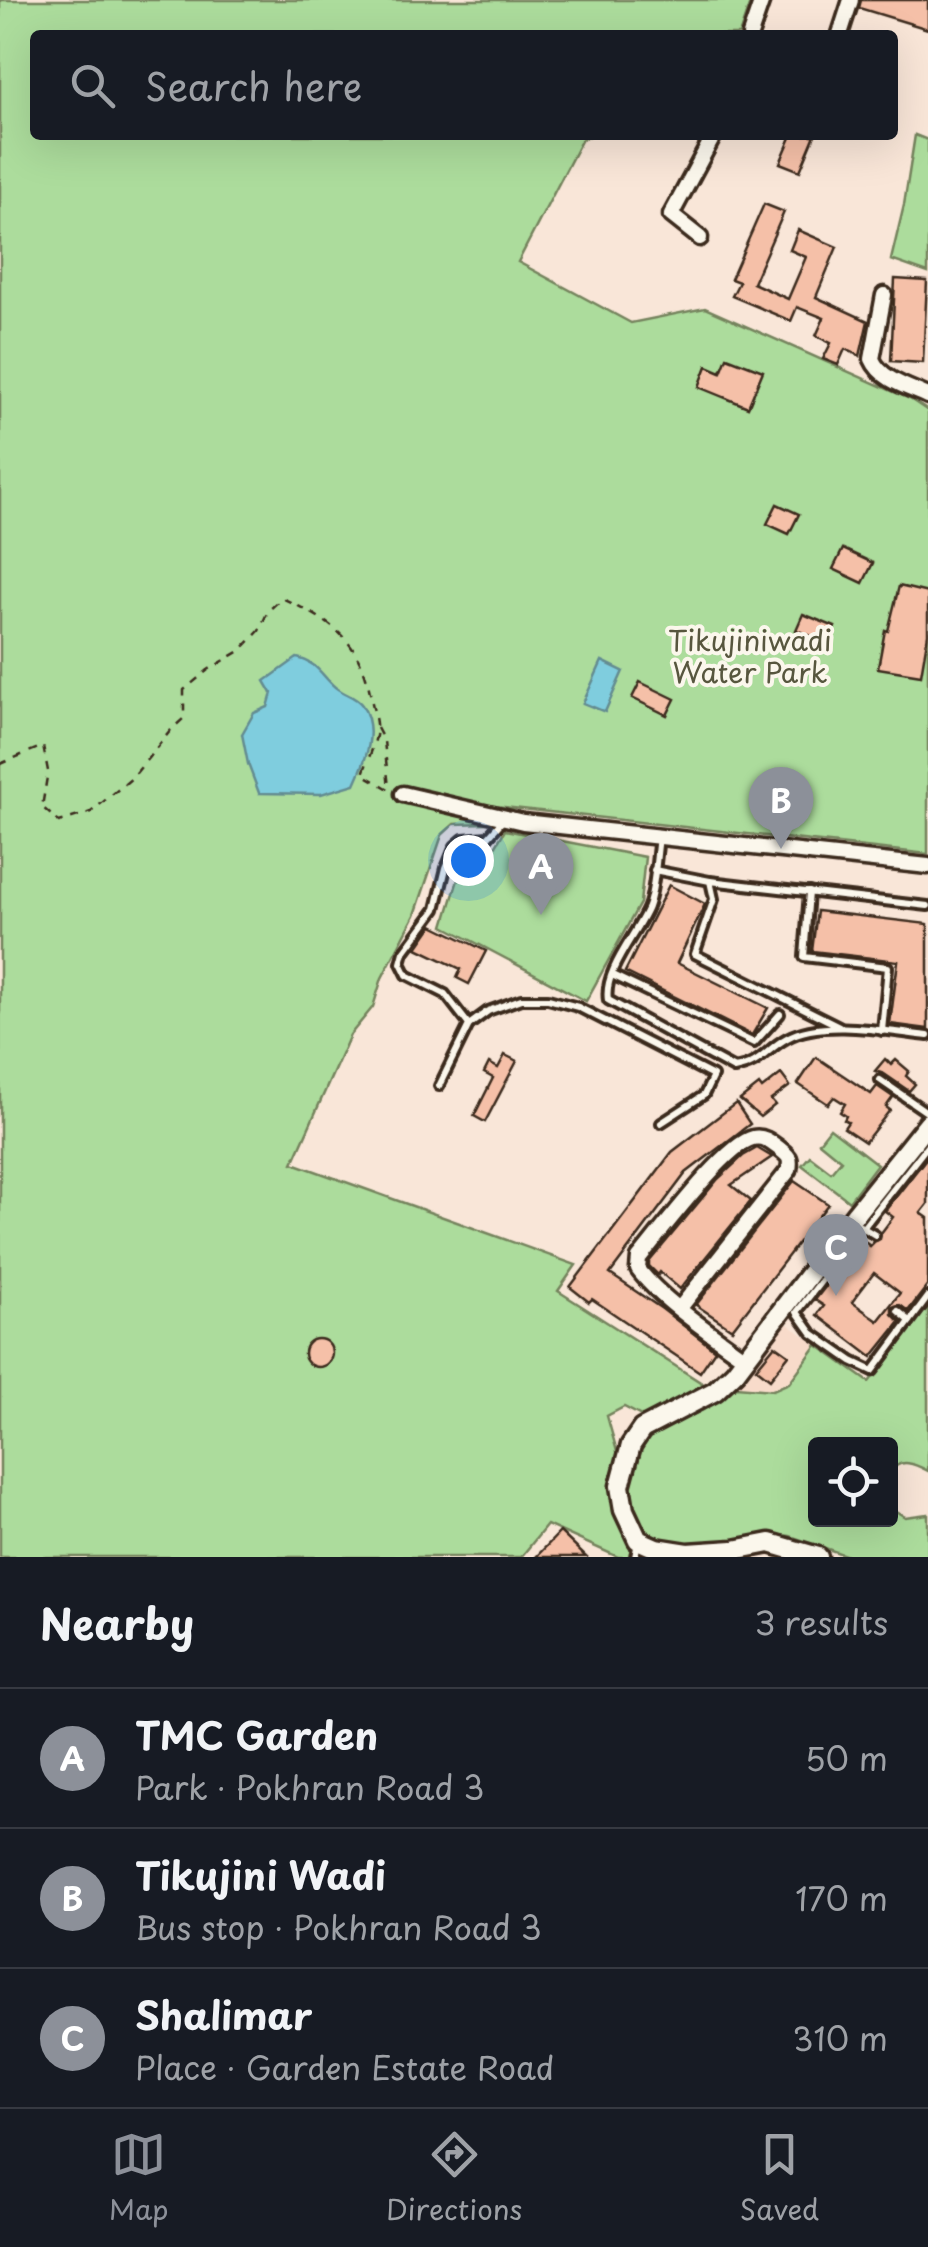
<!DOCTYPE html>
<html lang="en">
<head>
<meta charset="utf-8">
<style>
	:root { --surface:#171b24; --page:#242831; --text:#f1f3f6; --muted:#9ea1a6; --line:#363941; --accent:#8c9099 }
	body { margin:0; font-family:"Playpen Sans",sans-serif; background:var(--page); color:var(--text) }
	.controls { position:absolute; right:30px; bottom:30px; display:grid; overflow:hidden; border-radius:10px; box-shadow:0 10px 40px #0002 }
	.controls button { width:90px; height:90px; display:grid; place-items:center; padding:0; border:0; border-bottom:2px solid var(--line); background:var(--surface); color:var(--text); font:50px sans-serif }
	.you { position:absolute; left:468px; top:860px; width:35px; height:35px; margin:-25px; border:8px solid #fff; border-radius:50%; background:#1a73e8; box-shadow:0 0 0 15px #1a73e833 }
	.badge { display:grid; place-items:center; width:65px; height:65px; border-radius:50%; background:var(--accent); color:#fff; font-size:32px; font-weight:700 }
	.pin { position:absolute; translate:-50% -82px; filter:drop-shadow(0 2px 5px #0008) }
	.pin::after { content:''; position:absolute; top:52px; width:35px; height:30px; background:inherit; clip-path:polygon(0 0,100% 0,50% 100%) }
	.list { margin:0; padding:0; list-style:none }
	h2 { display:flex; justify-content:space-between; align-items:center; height:130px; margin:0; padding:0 40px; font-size:42px }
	h2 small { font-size:32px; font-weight:400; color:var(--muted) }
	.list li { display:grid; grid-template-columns:65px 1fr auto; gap:30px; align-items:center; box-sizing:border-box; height:140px; padding:0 40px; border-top:2px solid var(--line) }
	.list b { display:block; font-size:38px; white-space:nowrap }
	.list p { margin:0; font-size:32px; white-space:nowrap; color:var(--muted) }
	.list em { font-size:32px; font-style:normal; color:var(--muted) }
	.icon { flex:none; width:55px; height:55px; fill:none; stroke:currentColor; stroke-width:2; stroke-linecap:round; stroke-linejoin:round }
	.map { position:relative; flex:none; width:928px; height:1557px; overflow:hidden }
	.search { position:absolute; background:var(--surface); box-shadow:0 10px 40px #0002; left:30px; right:30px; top:30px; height:110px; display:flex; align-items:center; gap:25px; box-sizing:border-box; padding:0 35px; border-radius:10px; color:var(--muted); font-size:38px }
	.sheet { height:550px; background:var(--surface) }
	nav { display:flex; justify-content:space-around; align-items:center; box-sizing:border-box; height:140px; border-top:2px solid var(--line); background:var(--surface); font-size:28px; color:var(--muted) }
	nav a { display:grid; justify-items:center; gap:5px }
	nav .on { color:var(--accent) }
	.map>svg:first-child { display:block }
	.built { fill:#f8dbca }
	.green { fill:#acdc9c; stroke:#74835d; stroke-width:2.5 }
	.water { fill:#7fcdde; stroke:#648c91; stroke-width:2.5 }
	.building { fill:#f5c0a8; stroke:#3b2a1e; stroke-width:2.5; fill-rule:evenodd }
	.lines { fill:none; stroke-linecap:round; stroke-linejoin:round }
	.lane-casing { stroke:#3b2a1e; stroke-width:14 }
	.street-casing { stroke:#3b2a1e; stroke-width:21 }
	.secondary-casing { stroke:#3b2a1e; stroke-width:25 }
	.path { stroke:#3b2a1e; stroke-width:2.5; stroke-dasharray:8 8; stroke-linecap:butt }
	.lane { stroke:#fbf7ec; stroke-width:6 }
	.street { stroke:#fbf7ec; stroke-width:14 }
	.secondary { stroke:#fbf7ec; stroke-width:18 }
	.labels { text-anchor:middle; stroke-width:8; stroke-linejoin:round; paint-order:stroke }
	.park-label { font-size:28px; fill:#57563e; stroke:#fbf7ec }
</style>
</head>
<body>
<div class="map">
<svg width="928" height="1557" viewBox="0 0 928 1557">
	<rect width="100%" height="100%" fill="#f9e6d8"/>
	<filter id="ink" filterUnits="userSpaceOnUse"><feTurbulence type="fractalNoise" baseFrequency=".01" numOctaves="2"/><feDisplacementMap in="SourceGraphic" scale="20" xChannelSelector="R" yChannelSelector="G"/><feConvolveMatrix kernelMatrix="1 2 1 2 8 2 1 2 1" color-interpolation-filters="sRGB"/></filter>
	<g filter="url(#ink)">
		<polygon class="built" points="785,1322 817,1345 789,1383 773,1390 736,1387"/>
		<g class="green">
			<polygon points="0,0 751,0 739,35 35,35 35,135 591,135 582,139 518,262 631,323 705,308 910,399 928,411 928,854 495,806 486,823 454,824 442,835 415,915 382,978 373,1007 350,1035 293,1163 576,1265 558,1291 708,1387 647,1419 624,1407 607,1416 618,1455 613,1511 632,1543 629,1557 618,1557 547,1525 521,1557 0,1557"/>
			<polygon points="915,135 928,140 928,273 891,260 904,205"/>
			<polygon points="505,830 645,857 640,903 586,1001 444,926 466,853 482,846 495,847"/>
			<polygon points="830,1128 877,1164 849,1201 802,1165 810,1156 831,1172 841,1160 819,1142"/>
			<path d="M928 1306V1471C915 1464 900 1457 891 1472L890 1444H816V1520H890L891 1508 905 1517 928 1514V1557H851L790 1536 770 1534 720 1544 668 1543 644 1529 635 1513 629 1489 632 1469 649 1436 703 1410 736 1387 773 1390 789 1383 817 1345 869 1382Z"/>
		</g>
		<g class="water">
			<path d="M297 658C318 663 320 674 335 687 343 694 356 696 362 705 378 730 366 760 355 784L321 794 259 793 248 764 242 734 254 713 268 707 272 693 265 681Z"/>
			<polygon points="602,661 623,671 605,712 583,703"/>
		</g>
		<g class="building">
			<polygon points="861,0 928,0 928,29 859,8"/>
			<polygon points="792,135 815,135 800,171 780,163"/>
			<polygon points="764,204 784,212 753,283 788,299 806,257 790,250 798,230 837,247 816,297 868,321 860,356 845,349 838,365 823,359 831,343 816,336 824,318 797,307 791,321 732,296 739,282 731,279"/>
			<polygon points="895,279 927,281 923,363 891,361"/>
			<polygon points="727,357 763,371 748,407 699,387 707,366 721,372"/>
			<polygon points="777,504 799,514 789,534 767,524"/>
			<polygon points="843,549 873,563 863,583 833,569"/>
			<polygon points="899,586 928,593 928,634 921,675 878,668 885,630 888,631"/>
			<polygon points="803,614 835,627 828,643 796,630"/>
			<polygon points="640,682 675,699 667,715 632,698"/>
			<polygon points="669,885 705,904 677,963 768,1008 752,1035 625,972"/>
			<polygon points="817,911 928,924 928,1029 890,1024 898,961 812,951"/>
			<polygon points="433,925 486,951 469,984 457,978 461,969 417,948"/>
			<polygon points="505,1055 517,1061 485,1122 474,1116 493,1078 484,1073 489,1063 498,1068"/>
			<polygon points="816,1057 871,1094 877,1086 893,1097 886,1107 890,1110 865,1142 844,1128 848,1122 844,1120 846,1116 840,1112 845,1104 834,1097 828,1104 798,1084"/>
			<polygon points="885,1059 891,1065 896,1060 909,1071 906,1076 915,1084 909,1091 884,1074 875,1071"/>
			<polygon points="781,1074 790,1086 771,1100 775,1105 760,1117 740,1100 759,1085 762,1089"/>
			<polygon points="736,1103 750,1124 686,1173 610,1274 662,1309 715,1350 700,1372 592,1299 589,1302 570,1287 672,1152"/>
			<polygon points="757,1148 772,1157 731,1185 751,1201 680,1289 660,1272 658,1275 649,1266 649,1262 718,1179 743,1156"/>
			<path d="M928 1156V1204L921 1213 928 1218V1285L908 1311 900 1305 892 1307V1314L900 1322 872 1357 817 1315 824 1306 815 1300 862 1240 870 1246 874 1242 880 1239 881 1233 893 1217 885 1211ZM874 1273 900 1293 878 1321 852 1302Z"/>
			<polygon points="794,1181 828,1204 732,1329 696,1305"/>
			<circle cx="318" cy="1353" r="14"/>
			<polygon points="775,1345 789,1355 770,1379 756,1368"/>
			<polygon points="560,1532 586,1557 536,1557"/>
		</g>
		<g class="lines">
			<g class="lane-casing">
				<g id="lane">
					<path d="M659 837C656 858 655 888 648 907 637 934 603 971 608 1000L734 1069C762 1064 765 1050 787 1038 822 1018 890 1032 928 1036"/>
					<polyline points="654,870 710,881 714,899 695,954 839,1026"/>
					<polyline points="710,881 928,906"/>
					<polyline points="809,892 804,957 888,967 882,1031"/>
					<polyline points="612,975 754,1043 780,1014"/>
					<polyline points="469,1025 488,1011 521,999 548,999 578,1007 713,1076 704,1095 661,1123"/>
					<polyline points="880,1080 928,1113"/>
					<polyline points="439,1086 469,1025 445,994 407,975 401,963 404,952 436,909 446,868 455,846 463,839 488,837 504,819"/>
					<polyline points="928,1145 797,1312 812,1333 852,1361 873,1371 928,1297"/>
					<polyline points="860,1226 875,1235"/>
					<polyline points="898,1311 910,1321"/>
					<polyline points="635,1557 638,1542"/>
				</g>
			</g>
			<g class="street-casing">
				<g id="street">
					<polyline points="840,34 851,0"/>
					<polyline points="750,35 762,0"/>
					<polyline points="700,238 671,215 714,135"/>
					<path d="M884 295 872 359C881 380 908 387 928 396"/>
					<polyline points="403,794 523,822 928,866"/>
					<path d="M680 1308 789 1170C791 1159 790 1157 781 1150 773 1144 764 1135 753 1138 726 1144 660 1233 639 1258L638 1269C660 1299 713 1335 745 1358"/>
				</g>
			</g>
			<g class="secondary-casing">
				<polyline id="secondary" points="818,1557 770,1543 734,1550 688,1553 656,1548 638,1540 624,1510 620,1486 631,1445 642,1429 715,1391 735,1372 856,1213 928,1123"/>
			</g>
			<g class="path">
				<polyline points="377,728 384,741 389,788"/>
				<path d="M0 764 43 746 48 771 42 807 59 822 91 812 132 778 171 730 184 718V690L208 670 240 651 259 631 268 611 282 598C331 621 361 640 371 698 373 709 378 725 376 736 373 749 367 762 363 774L392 791"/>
			</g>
			<use href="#lane" class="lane"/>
			<use href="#street" class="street"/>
			<use href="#secondary" class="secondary"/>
		</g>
	</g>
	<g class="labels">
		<g class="park-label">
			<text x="750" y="651">Tikujiniwadi<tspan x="750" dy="32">Water Park</tspan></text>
		</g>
	</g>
</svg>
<div class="controls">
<button><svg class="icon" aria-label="locate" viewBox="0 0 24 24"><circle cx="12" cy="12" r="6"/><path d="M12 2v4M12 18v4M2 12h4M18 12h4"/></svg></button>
</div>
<div class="you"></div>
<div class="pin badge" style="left:541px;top:915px">A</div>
<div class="pin badge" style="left:781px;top:849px">B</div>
<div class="pin badge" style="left:836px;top:1296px">C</div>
<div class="search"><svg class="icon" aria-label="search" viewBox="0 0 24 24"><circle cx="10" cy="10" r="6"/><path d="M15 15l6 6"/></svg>Search here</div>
</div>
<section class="sheet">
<h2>Nearby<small>3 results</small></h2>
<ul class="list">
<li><span class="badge">A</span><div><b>TMC Garden</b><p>Park · Pokhran Road 3</p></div><em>50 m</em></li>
<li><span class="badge">B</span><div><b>Tikujini Wadi</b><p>Bus stop · Pokhran Road 3</p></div><em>170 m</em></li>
<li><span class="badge">C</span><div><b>Shalimar</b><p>Place · Garden Estate Road</p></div><em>310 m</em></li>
</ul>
</section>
<nav>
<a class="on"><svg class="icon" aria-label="map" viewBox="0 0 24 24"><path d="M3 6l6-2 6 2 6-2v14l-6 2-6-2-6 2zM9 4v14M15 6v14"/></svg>Map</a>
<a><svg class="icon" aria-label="directions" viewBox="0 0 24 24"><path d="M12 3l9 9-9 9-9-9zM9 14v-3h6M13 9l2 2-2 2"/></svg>Directions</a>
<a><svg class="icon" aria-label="saved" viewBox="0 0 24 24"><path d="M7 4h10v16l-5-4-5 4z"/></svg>Saved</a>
</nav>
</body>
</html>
